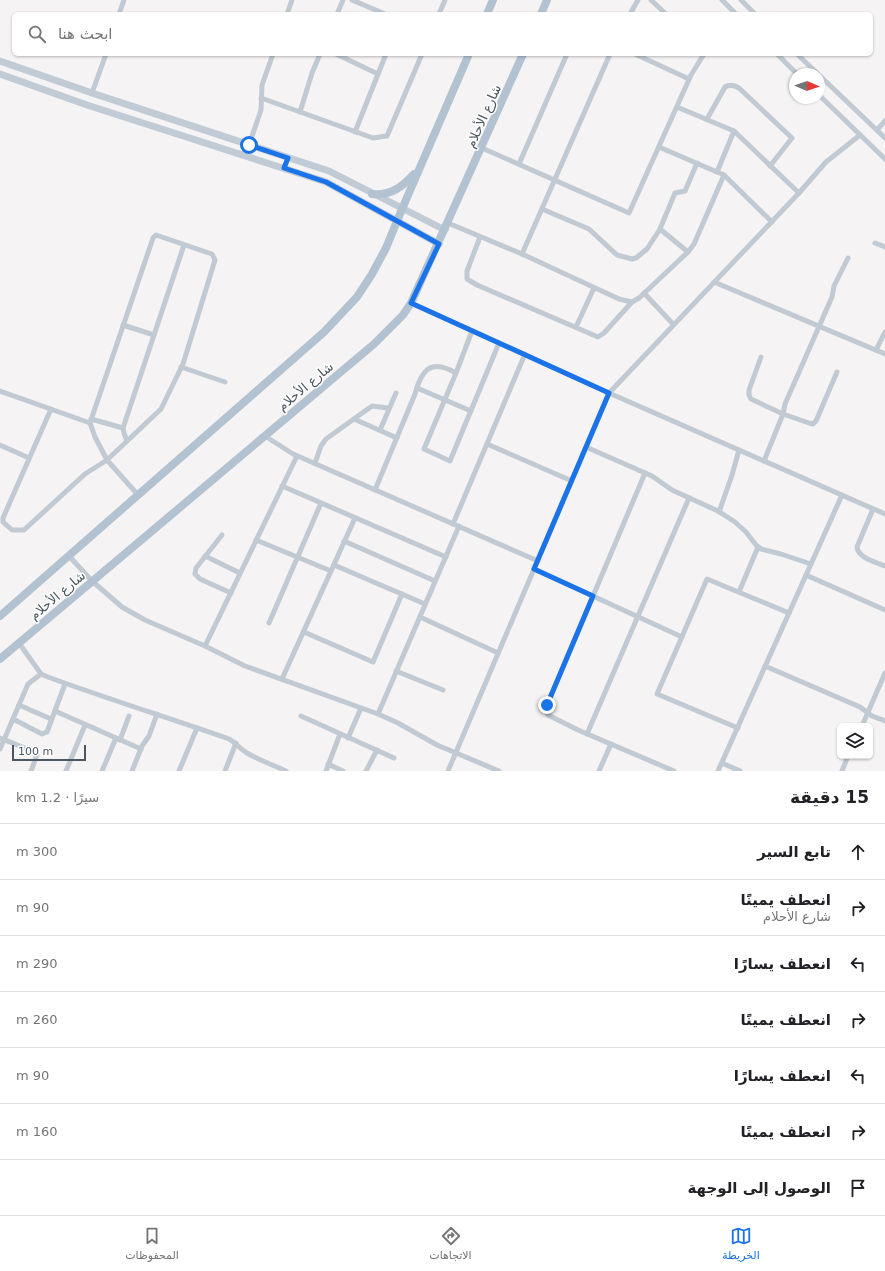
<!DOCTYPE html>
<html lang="ar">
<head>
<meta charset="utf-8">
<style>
	:root { --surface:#fff; --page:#f2f2f2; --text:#202124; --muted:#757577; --line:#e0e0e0; --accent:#1a73e8 }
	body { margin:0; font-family:"DejaVu Sans","Noto Sans Arabic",sans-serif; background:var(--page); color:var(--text); direction:rtl }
	.controls { position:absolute; right:12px; bottom:12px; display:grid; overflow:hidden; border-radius:6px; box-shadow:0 1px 3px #0004 }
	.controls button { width:36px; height:36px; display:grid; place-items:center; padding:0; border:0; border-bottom:1px solid var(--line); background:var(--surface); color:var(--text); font:20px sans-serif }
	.compass { position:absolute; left:789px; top:68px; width:36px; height:36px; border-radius:50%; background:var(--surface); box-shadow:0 1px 3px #0004; rotate:92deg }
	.scale { position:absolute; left:12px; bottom:10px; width:74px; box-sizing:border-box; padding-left:4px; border:2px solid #4a5661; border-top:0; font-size:11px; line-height:14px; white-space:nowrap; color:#4a5661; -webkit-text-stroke:3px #fff; paint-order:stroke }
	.stop { position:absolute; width:12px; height:12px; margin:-9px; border:3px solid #1a73e8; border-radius:50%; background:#fff }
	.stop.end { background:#1a73e8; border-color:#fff; box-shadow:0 1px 4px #0008 }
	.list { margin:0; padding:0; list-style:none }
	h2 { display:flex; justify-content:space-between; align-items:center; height:52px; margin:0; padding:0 16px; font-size:17px }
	h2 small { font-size:13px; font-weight:400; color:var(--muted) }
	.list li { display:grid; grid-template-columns:26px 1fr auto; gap:12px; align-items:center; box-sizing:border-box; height:56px; padding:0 16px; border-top:1px solid var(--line) }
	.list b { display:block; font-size:15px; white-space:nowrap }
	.list p { margin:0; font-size:13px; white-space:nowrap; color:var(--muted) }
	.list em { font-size:13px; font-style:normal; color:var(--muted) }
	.icon { flex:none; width:22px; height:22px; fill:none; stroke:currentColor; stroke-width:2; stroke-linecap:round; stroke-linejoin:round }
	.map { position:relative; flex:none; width:885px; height:771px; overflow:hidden; direction:ltr }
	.search { position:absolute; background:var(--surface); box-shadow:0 1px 3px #0004; left:12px; right:12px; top:12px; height:44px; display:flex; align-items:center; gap:10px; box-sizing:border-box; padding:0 14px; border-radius:6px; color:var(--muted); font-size:15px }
	.sheet { height:444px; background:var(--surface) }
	nav { display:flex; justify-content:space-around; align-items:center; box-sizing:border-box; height:56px; border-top:1px solid var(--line); background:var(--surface); font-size:11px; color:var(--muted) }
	nav a { display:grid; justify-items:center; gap:2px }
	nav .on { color:var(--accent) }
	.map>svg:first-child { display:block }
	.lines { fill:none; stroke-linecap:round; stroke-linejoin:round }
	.street { stroke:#c1cad2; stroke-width:5 }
	.secondary { stroke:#c1cbd6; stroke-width:7 }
	.primary { stroke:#b3c2d1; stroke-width:8 }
	.route { stroke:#1a73e8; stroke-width:5 }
	.labels { text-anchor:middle; stroke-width:3; stroke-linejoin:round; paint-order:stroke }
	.street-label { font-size:13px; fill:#4a5661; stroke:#fff }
</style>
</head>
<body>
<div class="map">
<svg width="885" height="771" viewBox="0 0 885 771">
	<rect width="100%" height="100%" fill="#f5f3f3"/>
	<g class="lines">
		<g class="street">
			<polyline points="352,0 385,14"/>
			<polyline points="651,0 666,14"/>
			<polyline points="722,0 736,14"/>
			<polyline points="741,0 755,14"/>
			<polyline points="119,14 124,0"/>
			<polyline points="287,14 292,0"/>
			<polyline points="337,14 343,0"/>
			<polyline points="439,14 445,0"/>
			<polyline points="630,14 638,0"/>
			<polyline points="336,54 378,74"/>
			<polyline points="635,54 689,79"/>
			<polyline points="777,54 797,74"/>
			<polyline points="797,54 818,74"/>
			<polyline points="819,75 885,138"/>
			<polyline points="92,93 106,54"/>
			<polyline points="819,95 885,159"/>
			<polyline points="261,98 373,138 387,136 422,54"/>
			<polyline points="677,107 734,131 799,193"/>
			<polyline points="300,112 312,73 320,54"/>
			<path d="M707 119 725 87C730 84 734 85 739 88L792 138 770 166"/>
			<polyline points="877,130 885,121"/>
			<polyline points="355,132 386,54"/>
			<polyline points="249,145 261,110 262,85 273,54"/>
			<polyline points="659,147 724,175 772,222"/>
			<polyline points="482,148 629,213 691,75 704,54"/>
			<polyline points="519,164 567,54"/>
			<polyline points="717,172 734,131"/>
			<polyline points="542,209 589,229 617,255 632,259 636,258 647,249 660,229 675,193 685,191 697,163"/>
			<polyline points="448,223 522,254 619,299 632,302 639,298 688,252 694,244 724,175"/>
			<polyline points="660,229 688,252"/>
			<polyline points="480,237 467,271 467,279 477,285 598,337 604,333 632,302"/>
			<polyline points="875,243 885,247"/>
			<polyline points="522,254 610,54"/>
			<polyline points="714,282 885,354"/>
			<polyline points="644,293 673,324"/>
			<polyline points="411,303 609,393 885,514"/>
			<polyline points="123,325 154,335"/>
			<polyline points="576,327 594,288"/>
			<polyline points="472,331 456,373 424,449 450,461 499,343"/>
			<polyline points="876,350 885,332"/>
			<polyline points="761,357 749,390 749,395 751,399 783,414 809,423 813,424 816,421 837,372"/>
			<polyline points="181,367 225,382"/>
			<polyline points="417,388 471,411"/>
			<polyline points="0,391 90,423"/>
			<polyline points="51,409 3,518 3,522 12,530 24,530 85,474 107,460 161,409 183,364 215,260 212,254 156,235 153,238 90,423 95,437 107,460 138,495"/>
			<polyline points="91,419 123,428"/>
			<polyline points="354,419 397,438"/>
			<polyline points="380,430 396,393"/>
			<polyline points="265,436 293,454 538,561"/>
			<polyline points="127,441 124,433 123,428 184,245"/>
			<polyline points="487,444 572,481"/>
			<polyline points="0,445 29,458"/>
			<polyline points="586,447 652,476 672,490 718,511 735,522 746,532 756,545 761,549 781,554 811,564"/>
			<polyline points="764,461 783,414 785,404 832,297 834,286 848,258"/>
			<polyline points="315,463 321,446 326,439 372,406 388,408"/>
			<polyline points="645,473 547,705 546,711 548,715 578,730 674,771"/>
			<polyline points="282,486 446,557"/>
			<path d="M375 490 415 394C422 368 432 359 456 373"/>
			<path d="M873 509 857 547C858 558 876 562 885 566"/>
			<polyline points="719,512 732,475 739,450"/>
			<polyline points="453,524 525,354"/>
			<polyline points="222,535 196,568 195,574 200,579 231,593"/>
			<polyline points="256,540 331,571"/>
			<polyline points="344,541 435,581"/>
			<polyline points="69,556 92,581 122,607 145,620 205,646 245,666 378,714 398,723 437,745 499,771"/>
			<polyline points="205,556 240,573"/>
			<polyline points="334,565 425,604"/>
			<polyline points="534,569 682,637"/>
			<polyline points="806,575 885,610"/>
			<polyline points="739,592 758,547"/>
			<polyline points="420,617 498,653"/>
			<polyline points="269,623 321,503"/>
			<polyline points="304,632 373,662 402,594"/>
			<path d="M19 643 41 674 48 677C108 699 169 718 229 739 236 743 240 749 247 753 259 760 273 765 286 771"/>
			<polyline points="205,646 297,456"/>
			<polyline points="765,666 860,707 872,716 885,721"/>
			<polyline points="396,671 443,690"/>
			<polyline points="282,679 355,518"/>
			<polyline points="19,705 51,719"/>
			<polyline points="55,711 141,749"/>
			<polyline points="378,714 459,526"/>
			<polyline points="301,716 394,758"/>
			<polyline points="13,719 42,734 47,732 65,684"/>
			<polyline points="862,726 885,673"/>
			<polyline points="738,728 657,694 707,579 789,613"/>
			<polyline points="587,734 689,498"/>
			<polyline points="0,738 35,752 37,755 31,771"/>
			<polyline points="348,738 361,708"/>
			<polyline points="120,740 129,716"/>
			<polyline points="0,749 28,684 41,674"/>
			<polyline points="722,763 740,771"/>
			<polyline points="328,764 343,771"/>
			<polyline points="66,771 85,725"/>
			<polyline points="102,771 116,738"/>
			<polyline points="132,771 142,746 149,736 157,714"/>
			<polyline points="179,771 197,728"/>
			<polyline points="225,771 236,743"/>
			<polyline points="326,771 340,734"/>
			<polyline points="366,771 377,750"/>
			<polyline points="448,771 609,393 799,193 826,162 860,135"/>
			<polyline points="599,771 611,744"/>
			<polyline points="718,771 842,495"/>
			<polyline points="842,771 848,756"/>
		</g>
		<g class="secondary">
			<polyline points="0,61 92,93 329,171 445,230"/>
			<polyline points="0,74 87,105 326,182 439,244"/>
		</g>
		<g class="primary">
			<polyline points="487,14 493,0"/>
			<polyline points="541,14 547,0"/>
			<path d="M372 194C391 196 402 187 414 174"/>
			<polyline points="0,616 324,332 357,297 372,274 386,248 402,209 469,54"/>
			<polyline points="0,659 374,344 403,315 411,303 523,54"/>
		</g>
	</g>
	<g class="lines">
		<polyline class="route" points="249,145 288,158 284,168 326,182 439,244 411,303 609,393 534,569 593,596 547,705"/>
	</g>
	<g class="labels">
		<g class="street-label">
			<text transform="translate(483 116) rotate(-66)" y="5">شارع الأحلام</text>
			<text transform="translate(305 386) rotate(-40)" y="5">شارع الأحلام</text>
			<text transform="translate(57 595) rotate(-40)" y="5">شارع الأحلام</text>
		</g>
	</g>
</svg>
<div class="controls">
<button><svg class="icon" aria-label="layers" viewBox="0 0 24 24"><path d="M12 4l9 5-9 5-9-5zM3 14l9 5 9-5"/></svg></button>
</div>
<svg class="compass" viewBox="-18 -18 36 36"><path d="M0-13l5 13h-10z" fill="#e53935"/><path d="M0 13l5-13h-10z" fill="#757577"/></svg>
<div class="scale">100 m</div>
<div class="stop" style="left:249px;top:145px"></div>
<div class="stop end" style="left:547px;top:705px"></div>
<div class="search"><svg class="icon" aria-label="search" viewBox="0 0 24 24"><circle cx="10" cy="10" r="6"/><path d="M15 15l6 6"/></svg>ابحث هنا</div>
</div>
<section class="sheet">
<h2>15 دقيقة<small>سيرًا · 1.2 km</small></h2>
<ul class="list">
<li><svg class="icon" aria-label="ahead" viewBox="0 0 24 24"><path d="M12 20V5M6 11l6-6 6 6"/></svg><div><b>تابع السير</b></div><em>300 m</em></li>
<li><svg class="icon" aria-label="right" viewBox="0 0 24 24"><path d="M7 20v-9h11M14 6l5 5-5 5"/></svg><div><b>انعطف يمينًا</b><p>شارع الأحلام</p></div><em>90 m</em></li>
<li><svg class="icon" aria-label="left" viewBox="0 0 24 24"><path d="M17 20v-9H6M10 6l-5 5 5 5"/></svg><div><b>انعطف يسارًا</b></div><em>290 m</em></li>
<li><svg class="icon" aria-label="right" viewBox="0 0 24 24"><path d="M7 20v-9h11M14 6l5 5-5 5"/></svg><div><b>انعطف يمينًا</b></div><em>260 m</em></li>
<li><svg class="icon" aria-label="left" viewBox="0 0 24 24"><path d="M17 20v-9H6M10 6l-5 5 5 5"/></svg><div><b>انعطف يسارًا</b></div><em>90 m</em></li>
<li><svg class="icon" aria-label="right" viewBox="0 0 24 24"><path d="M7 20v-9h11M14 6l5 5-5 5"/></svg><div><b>انعطف يمينًا</b></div><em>160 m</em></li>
<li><svg class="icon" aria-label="arrive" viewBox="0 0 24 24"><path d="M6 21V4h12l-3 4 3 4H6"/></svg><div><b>الوصول إلى الوجهة</b></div></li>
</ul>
</section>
<nav>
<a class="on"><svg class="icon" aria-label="map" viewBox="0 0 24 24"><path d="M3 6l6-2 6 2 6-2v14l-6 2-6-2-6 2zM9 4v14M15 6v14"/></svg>الخريطة</a>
<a><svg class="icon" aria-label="directions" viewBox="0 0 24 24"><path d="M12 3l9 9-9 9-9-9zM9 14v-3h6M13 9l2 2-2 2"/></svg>الاتجاهات</a>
<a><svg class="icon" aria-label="saved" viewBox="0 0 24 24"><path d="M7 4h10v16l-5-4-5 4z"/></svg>المحفوظات</a>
</nav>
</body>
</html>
